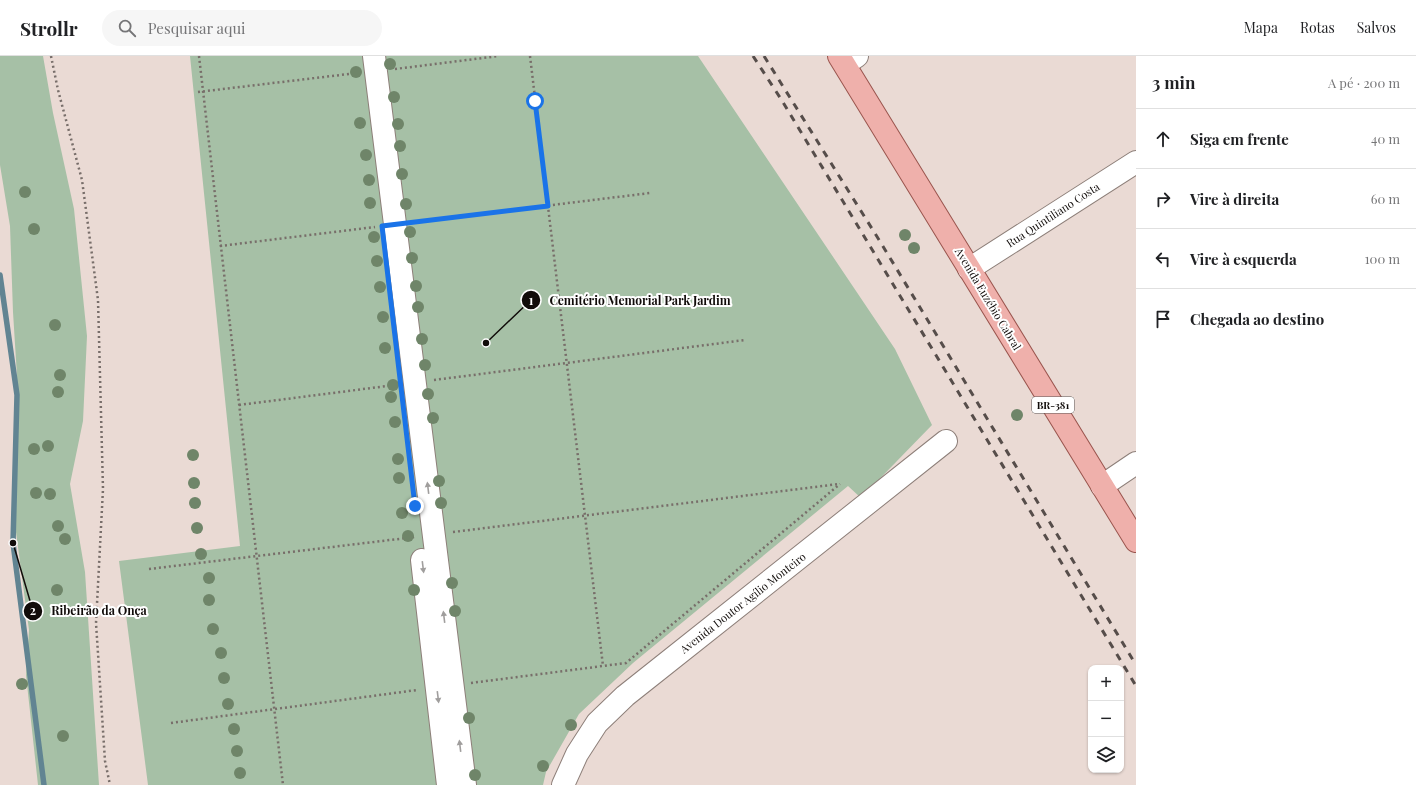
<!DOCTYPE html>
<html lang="pt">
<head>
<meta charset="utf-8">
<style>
	:root { --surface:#fff; --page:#f6f6f6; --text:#202124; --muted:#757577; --line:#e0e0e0 }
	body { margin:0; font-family:"Playfair Display",serif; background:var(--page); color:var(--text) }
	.controls { position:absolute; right:12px; bottom:12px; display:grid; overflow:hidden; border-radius:8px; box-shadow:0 1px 3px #0004 }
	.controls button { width:36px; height:36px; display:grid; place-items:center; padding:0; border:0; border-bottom:1px solid var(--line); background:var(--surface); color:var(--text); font:20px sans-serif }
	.stop { position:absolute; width:12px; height:12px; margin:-9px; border:3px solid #1a73e8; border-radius:50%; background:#fff }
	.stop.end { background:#1a73e8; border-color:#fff; box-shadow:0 1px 4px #0008 }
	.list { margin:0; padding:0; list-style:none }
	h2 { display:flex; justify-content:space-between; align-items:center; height:52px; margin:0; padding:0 16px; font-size:17px }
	h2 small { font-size:13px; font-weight:400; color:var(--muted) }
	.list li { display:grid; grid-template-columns:26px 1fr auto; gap:12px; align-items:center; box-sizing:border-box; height:60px; padding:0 16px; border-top:1px solid var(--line) }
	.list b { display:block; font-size:15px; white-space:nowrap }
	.list em { font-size:13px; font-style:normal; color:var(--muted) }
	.icon { flex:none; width:22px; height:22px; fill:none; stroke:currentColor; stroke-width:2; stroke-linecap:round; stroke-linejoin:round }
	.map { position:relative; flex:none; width:1136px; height:729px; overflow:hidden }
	header { display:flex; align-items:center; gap:24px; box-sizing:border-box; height:56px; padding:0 20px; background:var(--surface); border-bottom:1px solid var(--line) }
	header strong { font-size:19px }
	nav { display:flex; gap:22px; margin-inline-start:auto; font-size:14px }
	.search { width:280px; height:36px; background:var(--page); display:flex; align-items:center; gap:10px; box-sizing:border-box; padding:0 14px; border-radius:22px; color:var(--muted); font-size:15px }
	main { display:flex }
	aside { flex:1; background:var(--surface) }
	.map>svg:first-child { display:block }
	.green { fill:#a6c0a6 }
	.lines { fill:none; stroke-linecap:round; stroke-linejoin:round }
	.stream { stroke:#618492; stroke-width:5.5 }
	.minor-casing { stroke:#8d7f79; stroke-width:24 }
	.major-casing { stroke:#9a554e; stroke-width:24 }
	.path { stroke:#786e6a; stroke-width:2.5; stroke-dasharray:2 3; stroke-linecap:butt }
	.minor { stroke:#fff; stroke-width:22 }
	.major { stroke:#efb0ab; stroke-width:22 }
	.rail { stroke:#564d4a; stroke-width:3; stroke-dasharray:7 7; stroke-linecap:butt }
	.tree { fill:#6f8569 }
	.oneway { fill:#a09e9d }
	.route { stroke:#1a73e8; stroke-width:5 }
	.labels { text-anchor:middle; stroke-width:4; stroke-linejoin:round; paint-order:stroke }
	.shield { fill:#fff; stroke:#585554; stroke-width:1 }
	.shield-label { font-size:10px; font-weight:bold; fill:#110c0a }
	.street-label { font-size:11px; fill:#110c0a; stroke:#fff }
	.leader { fill:none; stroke:#110c0a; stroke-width:1.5 }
	.callout-dot { fill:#110c0a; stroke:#fff; stroke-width:1.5 }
	.mark-label { font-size:12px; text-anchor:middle; font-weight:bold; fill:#fff }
	.callout-label { font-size:12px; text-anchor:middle; font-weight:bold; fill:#110c0a; stroke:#fff; stroke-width:4; stroke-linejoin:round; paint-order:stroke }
</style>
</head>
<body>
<header>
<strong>Strollr</strong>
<div class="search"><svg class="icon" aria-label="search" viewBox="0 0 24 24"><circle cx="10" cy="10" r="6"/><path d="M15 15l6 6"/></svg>Pesquisar aqui</div>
<nav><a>Mapa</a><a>Rotas</a><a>Salvos</a></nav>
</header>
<main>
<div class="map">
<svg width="1136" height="729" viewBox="0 0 1136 729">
	<rect width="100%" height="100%" fill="#eadad4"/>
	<g class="green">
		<polygon points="0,0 43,0 53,57 74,153 87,280 83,365 70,428 85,516 99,729 38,729 26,619 29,574 14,461 17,320 13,256 10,170 0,109"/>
		<polygon points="190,0 698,0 895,293 932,369 861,442 848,430 633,607 579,658 546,716 543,729 148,729 119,505 240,490"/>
	</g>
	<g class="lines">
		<polyline class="stream" points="0,219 17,339 13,487 44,729"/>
		<g class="minor-casing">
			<g id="minor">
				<polyline points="374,0 465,729"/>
				<polyline points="845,8 857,0"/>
				<polyline points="969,213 1136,106"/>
				<polyline points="1102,430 1136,407"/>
				<polyline points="422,504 448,729"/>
				<polyline points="563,729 577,698 597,667 625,640 946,385"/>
			</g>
		</g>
		<g class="major-casing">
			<polyline id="major" points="839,0 1136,485"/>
		</g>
		<g class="path">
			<polyline points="51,0 58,34 82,124 98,244 103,433 96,567 105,705 110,729"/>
			<polyline points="199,0 283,729"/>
			<polyline points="530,0 603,610"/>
			<polyline points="395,13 499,0"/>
			<polyline points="198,36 357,17"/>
			<polyline points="414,166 650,137"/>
			<polyline points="220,190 375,171"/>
			<polyline points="434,324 745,284"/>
			<polyline points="239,349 395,329"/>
			<polyline points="453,476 839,428"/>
			<polyline points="149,513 415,481"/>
			<polyline points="471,627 626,607 840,428"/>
			<polyline points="171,667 417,634"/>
		</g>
		<use href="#minor" class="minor"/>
		<use href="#major" class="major"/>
		<g class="rail">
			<polyline points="753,0 781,43 1136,630"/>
			<polyline points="764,0 881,187 1136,609"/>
		</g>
	</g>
	<g class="tree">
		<circle cx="390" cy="8" r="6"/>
		<circle cx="356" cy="16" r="6"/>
		<circle cx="394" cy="41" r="6"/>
		<circle cx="360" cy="67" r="6"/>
		<circle cx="398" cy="68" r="6"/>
		<circle cx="400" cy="90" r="6"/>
		<circle cx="366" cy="99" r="6"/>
		<circle cx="402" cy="118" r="6"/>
		<circle cx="369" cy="124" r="6"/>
		<circle cx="25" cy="136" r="6"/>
		<circle cx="370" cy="147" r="6"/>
		<circle cx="406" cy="148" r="6"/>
		<circle cx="34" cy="173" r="6"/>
		<circle cx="410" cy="176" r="6"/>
		<circle cx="905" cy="179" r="6"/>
		<circle cx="374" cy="181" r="6"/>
		<circle cx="914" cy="192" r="6"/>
		<circle cx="412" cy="202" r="6"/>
		<circle cx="377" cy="205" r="6"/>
		<circle cx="416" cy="230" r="6"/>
		<circle cx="380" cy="231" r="6"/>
		<circle cx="418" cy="251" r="6"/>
		<circle cx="383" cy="261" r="6"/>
		<circle cx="55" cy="269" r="6"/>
		<circle cx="422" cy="283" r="6"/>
		<circle cx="385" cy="292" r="6"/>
		<circle cx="425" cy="309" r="6"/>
		<circle cx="60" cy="319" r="6"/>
		<circle cx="393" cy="329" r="6"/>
		<circle cx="58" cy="336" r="6"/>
		<circle cx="428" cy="338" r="6"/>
		<circle cx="391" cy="341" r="6"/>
		<circle cx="1017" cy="359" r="6"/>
		<circle cx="433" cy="362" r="6"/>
		<circle cx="395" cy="366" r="6"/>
		<circle cx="48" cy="390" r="6"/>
		<circle cx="34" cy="393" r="6"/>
		<circle cx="193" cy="399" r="6"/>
		<circle cx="398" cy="403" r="6"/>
		<circle cx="399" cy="422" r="6"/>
		<circle cx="439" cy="425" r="6"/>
		<circle cx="194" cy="427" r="6"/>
		<circle cx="36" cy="437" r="6"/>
		<circle cx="50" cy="438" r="6"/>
		<circle cx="195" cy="447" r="6"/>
		<circle cx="441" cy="447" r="6"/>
		<circle cx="402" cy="457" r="6"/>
		<circle cx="58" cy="470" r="6"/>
		<circle cx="197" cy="472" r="6"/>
		<circle cx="408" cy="480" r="6"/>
		<circle cx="65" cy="483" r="6"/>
		<circle cx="201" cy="498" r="6"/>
		<circle cx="209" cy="522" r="6"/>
		<circle cx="452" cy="527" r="6"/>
		<circle cx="57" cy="534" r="6"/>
		<circle cx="414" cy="534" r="6"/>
		<circle cx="209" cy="544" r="6"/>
		<circle cx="455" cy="555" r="6"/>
		<circle cx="213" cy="573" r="6"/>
		<circle cx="221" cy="597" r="6"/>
		<circle cx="224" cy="622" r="6"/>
		<circle cx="22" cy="628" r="6"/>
		<circle cx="228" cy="648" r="6"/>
		<circle cx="469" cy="662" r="6"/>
		<circle cx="571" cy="669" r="6"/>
		<circle cx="234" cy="673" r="6"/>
		<circle cx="63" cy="680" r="6"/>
		<circle cx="237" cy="695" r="6"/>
		<circle cx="543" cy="710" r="6"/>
		<circle cx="240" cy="717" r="6"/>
		<circle cx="475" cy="719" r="6"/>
	</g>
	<defs><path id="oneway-solid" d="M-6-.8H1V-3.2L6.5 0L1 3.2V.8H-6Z"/></defs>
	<g class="oneway">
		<use href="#oneway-solid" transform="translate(428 432) rotate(-97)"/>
		<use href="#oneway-solid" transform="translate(423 511) rotate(83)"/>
		<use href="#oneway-solid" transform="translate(444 561) rotate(-97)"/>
		<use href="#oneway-solid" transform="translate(438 641) rotate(83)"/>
		<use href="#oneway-solid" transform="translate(460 690) rotate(-97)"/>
	</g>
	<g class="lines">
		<polyline class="route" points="415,450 382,170 548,150 535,45"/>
	</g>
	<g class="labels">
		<rect class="shield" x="1032" y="341" width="42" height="16" rx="3"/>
		<g class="shield-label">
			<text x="1053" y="353">BR-381</text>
		</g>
		<g class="street-label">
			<text transform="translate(1053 159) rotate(-33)" y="4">Rua Quintiliano Costa</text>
			<text transform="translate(988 243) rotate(59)" y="4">Avenida Euzébio Cabral</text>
			<text transform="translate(743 547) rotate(-38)" y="4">Avenida Doutor Agílio Monteiro</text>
		</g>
	</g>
	<path class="leader" d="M486 287L531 244M13 487L33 555"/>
	<g class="callout-dot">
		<circle cx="486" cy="287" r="4"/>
		<circle cx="13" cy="487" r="4"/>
		<circle cx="531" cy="244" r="10"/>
		<circle cx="33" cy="555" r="10"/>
	</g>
	<g class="mark-label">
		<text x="531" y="249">1</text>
		<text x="33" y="559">2</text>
	</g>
	<g class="callout-label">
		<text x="640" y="249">Cemitério Memorial Park Jardim</text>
		<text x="99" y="559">Ribeirão da Onça</text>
	</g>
</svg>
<div class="controls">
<button>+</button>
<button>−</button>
<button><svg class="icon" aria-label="layers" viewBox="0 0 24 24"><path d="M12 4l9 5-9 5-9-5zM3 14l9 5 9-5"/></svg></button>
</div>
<div class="stop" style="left:535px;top:45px"></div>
<div class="stop end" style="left:415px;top:450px"></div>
</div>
<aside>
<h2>3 min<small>A pé · 200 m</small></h2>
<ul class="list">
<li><svg class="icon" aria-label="ahead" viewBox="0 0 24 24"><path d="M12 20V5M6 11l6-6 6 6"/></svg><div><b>Siga em frente</b></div><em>40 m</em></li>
<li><svg class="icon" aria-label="right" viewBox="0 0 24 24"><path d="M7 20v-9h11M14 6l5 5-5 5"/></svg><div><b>Vire à direita</b></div><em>60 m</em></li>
<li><svg class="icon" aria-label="left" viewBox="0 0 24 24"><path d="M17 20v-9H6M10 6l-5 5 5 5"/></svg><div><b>Vire à esquerda</b></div><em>100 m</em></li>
<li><svg class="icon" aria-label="arrive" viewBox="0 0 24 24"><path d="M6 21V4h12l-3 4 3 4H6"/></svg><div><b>Chegada ao destino</b></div></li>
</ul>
</aside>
</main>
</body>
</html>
